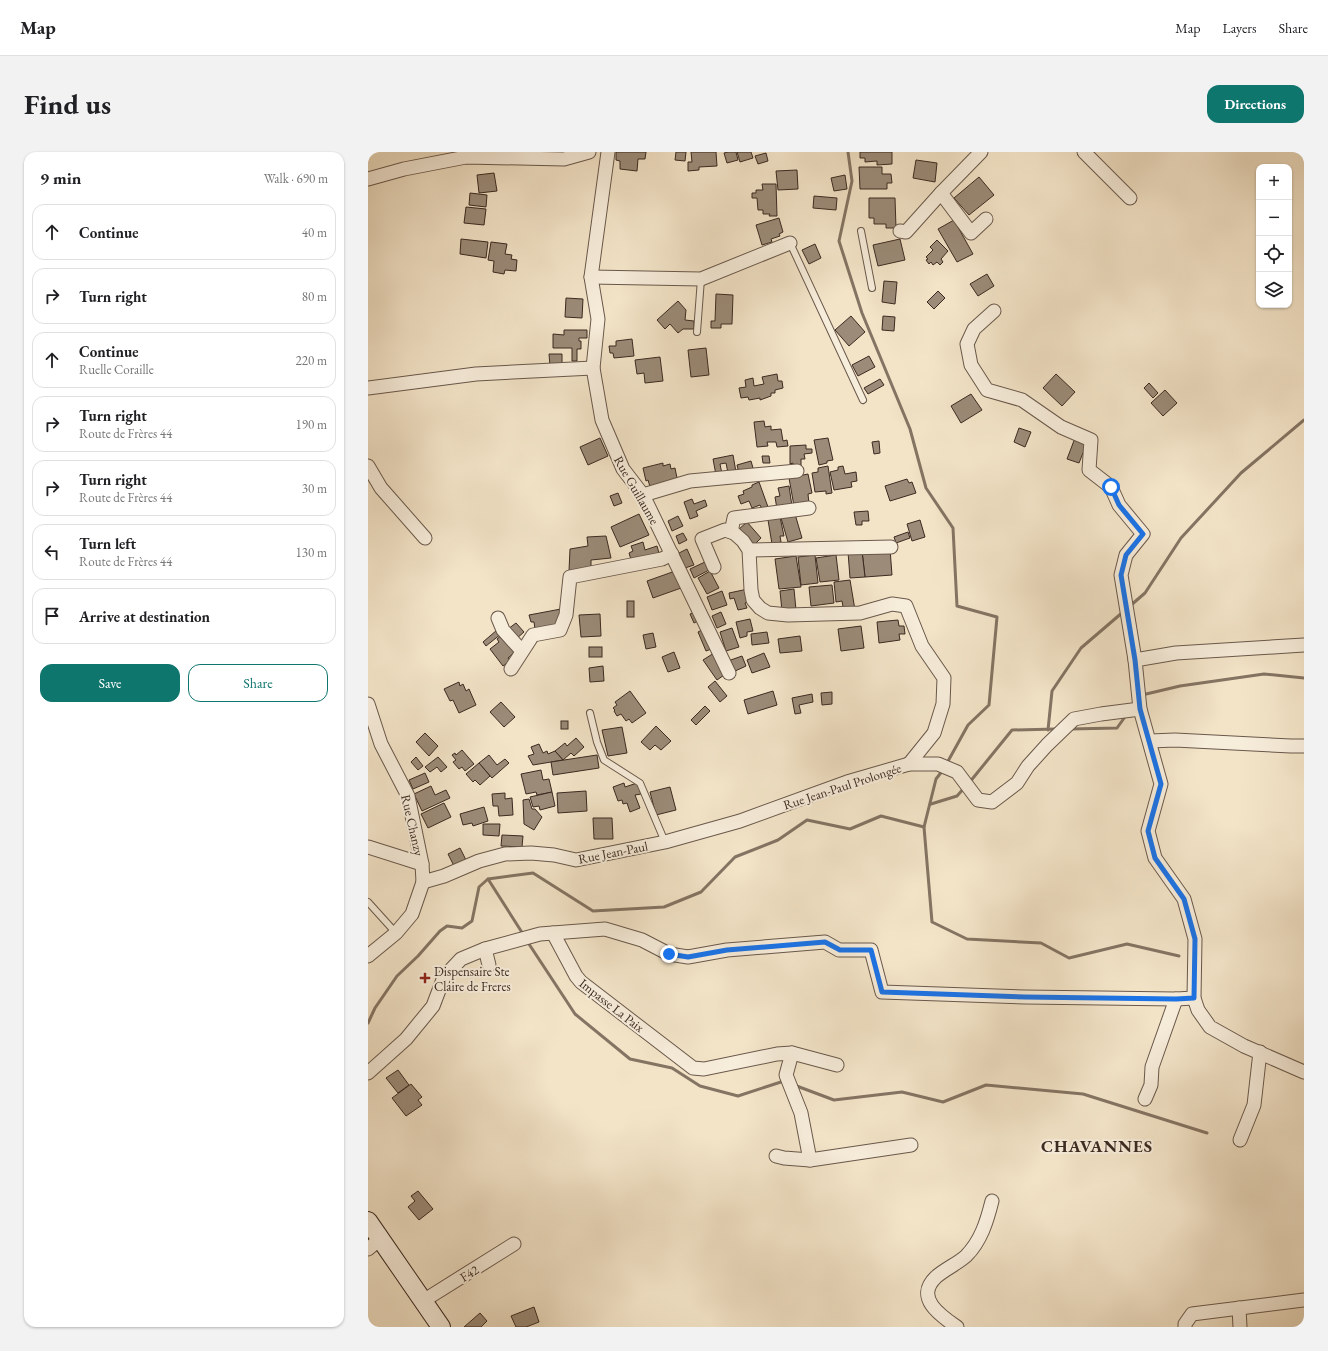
<!DOCTYPE html>
<html lang="en">
<head>
<meta charset="utf-8">
<style>
	:root { --surface:#fff; --page:#f2f2f2; --text:#202124; --muted:#757577; --line:#e0e0e0; --accent:#0f766e }
	body { margin:0; font-family:"EB Garamond",serif; background:var(--page); color:var(--text) }
	.controls { position:absolute; right:12px; top:12px; display:grid; overflow:hidden; border-radius:8px; box-shadow:0 1px 3px #0004 }
	.controls button { width:36px; height:36px; display:grid; place-items:center; padding:0; border:0; border-bottom:1px solid var(--line); background:var(--surface); color:var(--text); font:20px sans-serif }
	.stop { position:absolute; width:12px; height:12px; margin:-9px; border:3px solid #1a73e8; border-radius:50%; background:#fff }
	.stop.end { background:#1a73e8; border-color:#fff; box-shadow:0 1px 4px #0008 }
	.list { margin:0; padding:0; list-style:none }
	h2 { display:flex; justify-content:space-between; align-items:center; height:52px; margin:0; padding:0 16px; font-size:17px }
	h2 small { font-size:13px; font-weight:400; color:var(--muted) }
	.list li { display:grid; grid-template-columns:26px 1fr auto; gap:12px; align-items:center; box-sizing:border-box; height:56px; margin:0 8px 8px; padding:0 8px; border:1px solid var(--line); border-radius:12px }
	.list b { display:block; font-size:15px; white-space:nowrap }
	.list p { margin:0; font-size:13px; white-space:nowrap; color:var(--muted) }
	.list em { font-size:13px; font-style:normal; color:var(--muted) }
	.actions { display:flex; gap:8px; padding:12px 16px }
	.actions a { flex:1; padding:9px 0; border:1px solid var(--accent); border-radius:12px; text-align:center; font-size:14px; color:var(--accent) }
	.actions .main { background:var(--accent); color:#fff }
	.icon { flex:none; width:22px; height:22px; fill:none; stroke:currentColor; stroke-width:2; stroke-linecap:round; stroke-linejoin:round }
	.map { position:relative; flex:none; width:936px; height:1175px; overflow:hidden; border-radius:12px }
	header { display:flex; align-items:center; gap:24px; box-sizing:border-box; height:56px; padding:0 20px; background:var(--surface); border-bottom:1px solid var(--line) }
	header strong { font-size:19px }
	nav { display:flex; gap:22px; margin-inline-start:auto; font-size:14px }
	.intro { display:flex; align-items:center; justify-content:space-between; box-sizing:border-box; height:96px; padding:0 24px }
	h1 { margin:0; font-size:28px }
	.button { padding:10px 18px; border-radius:12px; background:var(--accent); color:#fff; font-size:14px; font-weight:700 }
	main { display:flex; gap:24px; padding:0 24px }
	aside { flex:1; background:var(--surface); border-radius:12px; box-shadow:0 1px 3px #0004 }
	.map>svg:first-child { display:block }
	.lines { fill:none; stroke-linecap:round; stroke-linejoin:round }
	.stream { stroke:#847463; stroke-width:3 }
	.building { fill:#9b8b78; stroke:#3b2a21 }
	.service-casing { stroke:#69584b; stroke-width:8 }
	.minor-casing { stroke:#69584b; stroke-width:15 }
	.secondary-casing { stroke:#3b2a21; stroke-width:20 }
	.service { stroke:#f7eddb; stroke-width:6 }
	.minor { stroke:#f7eddb; stroke-width:13 }
	.secondary { stroke:#f7eddb; stroke-width:18 }
	.route { stroke:#1a73e8; stroke-width:5 }
	.poi-dot { fill:#8f2418; stroke:#f7eddb; stroke-width:1.5 }
	.labels { text-anchor:middle; stroke-width:4; stroke-linejoin:round; paint-order:stroke }
	.street-label { font-size:13px; fill:#3b2a21; stroke:#f7eddb }
	.poi-label { font-size:13px; fill:#3b2a21; stroke:#f7eddb; text-anchor:start }
	.district-label { font-size:17px; font-weight:bold; letter-spacing:1px; fill:#3b2a21; stroke:#f7eddb }
</style>
</head>
<body>
<header>
<strong>Map</strong>
<nav><a>Map</a><a>Layers</a><a>Share</a></nav>
</header>
<div class="intro"><h1>Find us</h1><a class="button">Directions</a></div>
<main>
<aside>
<h2>9 min<small>Walk · 690 m</small></h2>
<ul class="list">
<li><svg class="icon" aria-label="ahead" viewBox="0 0 24 24"><path d="M12 20V5M6 11l6-6 6 6"/></svg><div><b>Continue</b></div><em>40 m</em></li>
<li><svg class="icon" aria-label="right" viewBox="0 0 24 24"><path d="M7 20v-9h11M14 6l5 5-5 5"/></svg><div><b>Turn right</b></div><em>80 m</em></li>
<li><svg class="icon" aria-label="ahead" viewBox="0 0 24 24"><path d="M12 20V5M6 11l6-6 6 6"/></svg><div><b>Continue</b><p>Ruelle Coraille</p></div><em>220 m</em></li>
<li><svg class="icon" aria-label="right" viewBox="0 0 24 24"><path d="M7 20v-9h11M14 6l5 5-5 5"/></svg><div><b>Turn right</b><p>Route de Frères 44</p></div><em>190 m</em></li>
<li><svg class="icon" aria-label="right" viewBox="0 0 24 24"><path d="M7 20v-9h11M14 6l5 5-5 5"/></svg><div><b>Turn right</b><p>Route de Frères 44</p></div><em>30 m</em></li>
<li><svg class="icon" aria-label="left" viewBox="0 0 24 24"><path d="M17 20v-9H6M10 6l-5 5 5 5"/></svg><div><b>Turn left</b><p>Route de Frères 44</p></div><em>130 m</em></li>
<li><svg class="icon" aria-label="arrive" viewBox="0 0 24 24"><path d="M6 21V4h12l-3 4 3 4H6"/></svg><div><b>Arrive at destination</b></div></li>
</ul>
<div class="actions"><a class="main">Save</a><a>Share</a></div>
</aside>
<div class="map">
<svg width="936" height="1175" viewBox="0 0 936 1175">
	<rect width="100%" height="100%" fill="#f3e4c8"/>
	<filter id="stains"><feTurbulence type="fractalNoise" baseFrequency=".005" numOctaves="4"/><feColorMatrix values="0 0 0 0 .2 0 0 0 0 .09 0 0 0 0 .02 0 0 0 .5 -.17"/></filter>
	<radialGradient id="worn" r=".72"><stop offset=".6" stop-color="#630" stop-opacity="0"/><stop offset="1" stop-color="#630" stop-opacity=".3"/></radialGradient>
	<g class="lines">
		<g class="stream">
			<polyline points="480,0 484,29 471,89 494,161 542,277 558,336 585,376 589,454 629,465 621,553 600,573 579,611"/>
			<polyline points="762,454 777,441 813,386 873,321 936,268"/>
			<polyline points="774,543 812,534 896,522 936,526"/>
			<polyline points="702,577 749,576 759,562"/>
			<polyline points="680,578 684,539 713,496 755,460"/>
			<polyline points="575,618 568,627 556,675 564,770 599,787 673,791 701,806 759,792 811,804"/>
			<polyline points="601,631 644,578 688,577"/>
			<polyline points="563,652 589,644 597,635"/>
			<polyline points="120,727 155,782"/>
			<polyline points="159,789 207,862 262,907 304,916 332,934 370,944 416,929"/>
			<polyline points="0,871 7,856 29,824 50,804 72,779 79,774 94,776 104,769 111,735 120,727 165,721 225,759 296,755 333,740 367,705 410,688 439,668 482,677 513,664 556,675"/>
			<polyline points="426,933 466,948 534,940 575,950 618,933 715,942 839,981"/>
		</g>
	</g>
	<g class="building">
		<polygon points="248,0 278,0 277,7 270,7 269,19 252,17 252,9 248,8"/>
		<polygon points="308,0 318,0 317,9 307,8"/>
		<polygon points="323,0 348,0 349,14 331,15 331,18 320,19 320,10 324,10"/>
		<polygon points="360,0 368,0 370,8 359,11 356,1"/>
		<polygon points="369,0 383,0 385,6 372,10"/>
		<polygon points="492,0 524,0 524,12 509,13 509,9 497,10 497,6 492,6"/>
		<polygon points="398,1 400,9 390,12 387,4"/>
		<polygon points="548,8 569,11 567,30 545,26"/>
		<polygon points="491,15 514,15 514,22 523,22 524,31 519,31 519,37 492,37"/>
		<polygon points="429,18 430,37 410,38 408,19"/>
		<polygon points="126,21 129,39 111,41 109,23"/>
		<polygon points="477,23 479,37 466,39 463,26"/>
		<polygon points="611,25 626,43 601,63 586,46"/>
		<polygon points="394,32 408,32 409,64 401,64 402,62 395,62 395,58 390,58 389,46 384,46 384,41 388,41 388,38 395,38"/>
		<polygon points="102,41 119,43 118,55 101,53"/>
		<polygon points="446,44 469,46 468,58 445,56"/>
		<polygon points="501,46 527,46 528,76 518,76 518,72 506,72 506,66 501,66"/>
		<polygon points="98,55 118,57 116,73 96,71"/>
		<polygon points="411,66 415,80 411,82 412,84 403,87 404,90 394,93 388,73"/>
		<polygon points="586,68 605,102 589,110 570,77"/>
		<polygon points="93,87 120,90 118,106 92,102"/>
		<polygon points="532,87 537,108 510,114 505,93"/>
		<polygon points="569,88 580,99 573,107 575,110 572,113 569,110 565,113 563,110 561,112 558,108 560,107 558,105 565,98 562,95"/>
		<polygon points="123,90 139,92 137,102 144,103 143,107 149,108 148,119 137,118 136,122 125,120 126,109 120,108"/>
		<polygon points="447,92 453,106 441,112 434,98"/>
		<polygon points="619,122 626,134 610,144 602,132"/>
		<polygon points="516,129 529,130 527,152 514,150"/>
		<polygon points="570,139 577,146 566,157 559,150"/>
		<polygon points="348,142 365,143 364,172 353,172 353,176 343,176 343,169 347,169"/>
		<polygon points="198,146 215,147 214,166 197,165"/>
		<polygon points="310,149 318,158 317,168 326,169 326,177 315,177 310,181 302,172 297,177 289,168"/>
		<polygon points="483,164 497,180 481,194 467,178"/>
		<polygon points="515,164 527,165 526,179 514,178"/>
		<polygon points="196,178 219,178 219,186 211,186 211,189 213,189 213,197 209,197 209,209 204,209 204,196 185,196 185,182 196,183"/>
		<polygon points="264,187 266,204 246,206 245,201 242,201 241,194 248,194 248,189"/>
		<polygon points="338,196 341,223 323,225 320,198"/>
		<polygon points="181,202 194,202 194,213 182,214"/>
		<polygon points="501,204 507,215 490,224 484,213"/>
		<polygon points="292,205 295,229 277,231 276,221 269,222 267,208"/>
		<polygon points="409,222 410,229 414,229 415,236 407,238 407,241 403,241 403,244 392,248 392,246 381,248 380,245 373,246 371,236 378,235 377,228 385,226 386,234 396,232 394,225"/>
		<polygon points="688,222 707,240 694,254 675,236"/>
		<polygon points="512,227 516,233 500,242 496,236"/>
		<polygon points="781,231 790,241 785,246 776,236"/>
		<polygon points="797,238 809,251 795,264 783,251"/>
		<polygon points="603,242 614,258 593,271 583,254"/>
		<polygon points="396,269 397,275 403,274 403,278 413,277 415,289 419,288 420,294 409,295 408,290 399,290 400,294 389,295 386,270"/>
		<polygon points="651,276 663,280 657,295 646,290"/>
		<polygon points="232,286 240,304 220,313 212,295"/>
		<polygon points="460,286 465,308 459,309 459,311 451,313 446,288"/>
		<polygon points="707,286 719,291 711,311 699,307"/>
		<polygon points="511,289 512,301 506,302 504,290"/>
		<polygon points="438,293 438,297 444,297 444,301 436,302 437,307 433,307 433,316 425,316 425,311 422,312 422,294"/>
		<polygon points="365,303 368,320 360,321 358,311 352,312 354,322 348,323 345,307"/>
		<polygon points="394,304 401,304 402,311 395,311"/>
		<polygon points="383,309 385,316 371,321 369,313"/>
		<polygon points="295,311 295,314 302,312 303,317 307,316 310,331 283,338 280,328 278,329 275,316"/>
		<polygon points="460,314 464,341 458,342 458,339 447,340 444,321 450,320 450,316"/>
		<polygon points="475,314 477,322 488,320 489,329 483,330 484,335 466,338 462,320 470,318 470,315"/>
		<polygon points="440,322 444,341 440,342 441,352 426,354 421,326"/>
		<polygon points="539,327 541,331 544,330 548,341 522,349 517,334"/>
		<polygon points="391,330 400,355 394,357 392,353 384,356 381,349 373,352 370,344 376,342 375,339 384,335 384,333"/>
		<polygon points="421,334 424,354 409,357 407,345 412,344 410,336"/>
		<polygon points="250,341 254,351 246,354 242,344"/>
		<polygon points="324,347 326,352 337,348 339,354 328,359 330,364 322,367 316,350"/>
		<polygon points="500,359 501,369 494,369 494,373 488,373 486,360"/>
		<polygon points="271,362 281,383 252,395 243,375"/>
		<polygon points="427,362 434,386 420,390 413,366"/>
		<polygon points="310,364 315,374 304,379 300,369"/>
		<polygon points="412,365 416,384 412,384 413,390 404,392 400,368"/>
		<polygon points="552,368 557,385 544,389 539,372"/>
		<polygon points="379,370 393,386 385,394 370,378"/>
		<polygon points="540,380 542,386 528,391 526,385"/>
		<polygon points="315,381 319,388 311,392 308,384"/>
		<polygon points="238,384 243,406 223,408 223,417 201,419 202,397 220,394 219,385"/>
		<polygon points="275,390 277,398 289,394 291,401 278,405 264,411 261,401 265,399 263,394"/>
		<polygon points="319,397 326,413 317,416 311,401"/>
		<polygon points="522,397 524,423 497,425 494,399"/>
		<polygon points="494,399 497,425 482,426 480,400"/>
		<polygon points="447,403 450,431 433,433 430,405"/>
		<polygon points="468,403 471,428 452,430 448,406"/>
		<polygon points="428,404 433,435 411,437 407,407"/>
		<polygon points="337,410 341,418 326,426 322,417"/>
		<polygon points="310,418 316,435 285,446 279,429"/>
		<polygon points="342,419 351,436 339,442 330,426"/>
		<polygon points="482,428 487,458 476,460 474,449 468,450 466,430"/>
		<polygon points="464,433 466,451 443,454 441,435"/>
		<polygon points="380,437 383,449 377,451 379,456 370,458 366,446 362,447 361,441"/>
		<polygon points="426,437 428,458 414,459 412,439"/>
		<polygon points="354,439 359,453 344,458 339,445"/>
		<rect x="259" y="449" width="7" height="16"/>
		<polygon points="193,457 195,468 189,472 167,477 166,470 163,470 161,463"/>
		<polygon points="330,459 334,467 326,471 322,462"/>
		<polygon points="353,460 358,472 349,476 344,464"/>
		<polygon points="232,462 233,484 213,485 211,463"/>
		<polygon points="382,467 385,479 379,480 379,484 372,486 368,470"/>
		<polygon points="530,468 531,474 536,474 537,482 531,482 532,488 511,491 509,470"/>
		<polygon points="148,471 156,480 148,487 140,477"/>
		<polygon points="493,474 496,496 473,499 470,477"/>
		<polygon points="338,476 346,496 338,499 330,480"/>
		<polygon points="364,476 371,495 358,499 352,480"/>
		<polygon points="129,478 133,482 118,494 115,490"/>
		<polygon points="399,480 401,491 384,493 383,482"/>
		<polygon points="285,481 288,495 278,497 275,483"/>
		<polygon points="135,482 149,498 140,506 142,509 135,514 122,497 131,490 129,487"/>
		<polygon points="432,484 434,499 412,501 410,487"/>
		<rect x="221" y="495" width="13" height="10"/>
		<polygon points="306,500 312,516 300,520 294,505"/>
		<polygon points="346,501 359,521 349,528 335,508"/>
		<polygon points="396,501 402,515 384,521 379,508"/>
		<polygon points="374,504 378,514 365,520 360,509"/>
		<polygon points="235,514 236,529 222,530 221,516"/>
		<polygon points="347,529 359,544 352,550 340,535"/>
		<polygon points="91,530 92,534 95,532 98,539 101,537 108,553 91,561 85,548 82,549 76,537"/>
		<polygon points="262,539 278,561 264,571 261,567 258,569 253,562 249,564 246,559 247,558 245,556 249,553 247,550"/>
		<polygon points="405,539 409,553 380,562 376,548"/>
		<polygon points="464,540 464,552 454,553 453,541"/>
		<polygon points="444,542 445,550 431,553 433,561 427,562 424,546"/>
		<polygon points="133,550 147,565 136,575 122,560"/>
		<polygon points="337,554 342,559 328,573 323,568"/>
		<rect x="193" y="569" width="7" height="8"/>
		<polygon points="288,574 303,589 293,598 287,593 282,598 273,590"/>
		<polygon points="254,575 259,601 240,604 234,578"/>
		<polygon points="57,581 70,594 61,604 48,590"/>
		<polygon points="208,586 216,595 206,604 203,601 195,608 187,599 197,591 199,594"/>
		<polygon points="171,592 175,601 179,599 180,602 187,599 195,608 165,613 160,604 166,602 163,595"/>
		<polygon points="94,598 106,612 97,619 94,615 91,617 85,610 88,608 84,603 87,601 88,603"/>
		<polygon points="121,603 129,613 137,607 141,611 124,626 111,611"/>
		<polygon points="229,603 231,616 185,623 183,610"/>
		<polygon points="48,605 55,614 50,618 43,610"/>
		<polygon points="70,605 79,615 73,620 69,615 62,620 57,615"/>
		<polygon points="111,611 122,624 112,633 107,628 105,630 98,622"/>
		<polygon points="173,618 175,628 181,627 184,640 169,643 168,640 158,642 153,622"/>
		<polygon points="57,621 61,630 45,637 41,628"/>
		<polygon points="256,631 257,635 269,631 273,642 267,643 272,656 262,660 259,651 255,652 254,648 250,649 245,635"/>
		<polygon points="63,634 67,643 78,638 82,646 54,659 46,642"/>
		<polygon points="302,635 308,658 288,663 282,640"/>
		<polygon points="218,639 219,659 190,661 189,641"/>
		<polygon points="184,640 187,654 172,658 171,654 165,655 162,645"/>
		<polygon points="137,641 137,647 144,646 145,663 131,664 130,654 125,654 124,642"/>
		<polygon points="161,647 164,657 167,657 174,665 166,678 156,672 155,648"/>
		<polygon points="76,651 83,665 60,676 53,662"/>
		<polygon points="116,655 120,669 105,674 104,671 95,673 92,662"/>
		<polygon points="225,666 244,666 245,687 226,687"/>
		<polygon points="115,672 132,672 131,684 115,683"/>
		<polygon points="134,683 155,684 154,695 133,694"/>
		<polygon points="92,696 100,712 88,718 80,702"/>
		<polygon points="30,918 41,933 30,941 18,926"/>
		<polygon points="43,932 54,945 50,948 54,953 38,964 24,946"/>
		<polygon points="50,1039 65,1057 51,1068 40,1055 47,1049 43,1044"/>
		<polygon points="166,1155 171,1170 158,1175 148,1175 143,1164"/>
		<polygon points="112,1161 119,1169 113,1175 96,1175"/>
	</g>
	<g class="lines">
		<g class="service-casing">
			<g id="service">
				<polyline points="493,79 504,136"/>
				<polyline points="422,91 495,248"/>
				<polyline points="329,180 333,127"/>
				<polyline points="222,561 229,590 236,608 272,631 297,690"/>
				<polyline points="0,750 28,781"/>
			</g>
		</g>
		<g class="minor-casing">
			<g id="minor">
				<polyline points="240,0 223,125 230,167 225,216 234,268 255,317 275,343 361,521"/>
				<polyline points="716,0 762,46"/>
				<polyline points="0,27 36,17 98,5 196,7 221,0"/>
				<polyline points="573,41 613,0"/>
				<polyline points="532,79 538,80 573,41 603,81 618,67"/>
				<polyline points="223,125 333,127 422,91"/>
				<polyline points="626,159 606,177 599,192 603,213 619,238 654,248 693,275 723,288 721,318 743,335 751,353 775,382 758,403 753,423 767,508 772,557 793,632 780,679 787,706 816,747 827,787 826,846 830,858 842,875 876,894 936,920"/>
				<polyline points="0,236 108,222 225,216"/>
				<polyline points="0,314 13,336 57,386"/>
				<polyline points="275,343 322,329 429,319"/>
				<polyline points="363,380 366,366 441,356"/>
				<polyline points="381,398 523,395"/>
				<polyline points="346,415 334,387 357,378 366,381 375,389 381,398 383,438 385,448 392,456 400,461 420,463 492,461 524,452 538,454 554,494 576,526 575,552 566,581 541,612"/>
				<polyline points="130,466 135,478 154,499"/>
				<polyline points="767,508 808,501 936,493"/>
				<polyline points="143,517 165,483 192,478 198,463 202,425 294,407 304,402"/>
				<polyline points="0,552 13,592 40,644 54,712 55,730 44,762 28,781 0,804"/>
				<polyline points="782,589 807,588 923,594 936,594"/>
				<polyline points="0,695 54,712"/>
				<polyline points="55,730 76,724 111,709 137,702 163,701 186,703 208,708 297,690 372,669 479,630 541,612 570,612 589,620 610,648 624,650 649,631 660,614 679,593 706,567 733,562 772,557"/>
				<polyline points="185,781 208,824 213,830 325,916 336,917 409,902 424,901 469,913"/>
				<polyline points="117,797 121,813"/>
				<polyline points="424,901 418,923 433,961 442,1008"/>
				<polyline points="0,921 38,887 65,854 76,825 93,807 117,797 172,782 237,777 274,788 301,802 320,805 359,798 457,790 471,798 503,798 514,840 657,845 808,847 826,846"/>
				<polyline points="777,947 783,933 784,915 808,847"/>
				<polyline points="872,988 886,953 892,900"/>
				<polyline points="408,1004 416,1006 442,1008 543,993"/>
				<polyline points="0,1097 12,1087"/>
				<polyline points="55,1149 146,1092"/>
				<polyline points="871,1156 872,1175"/>
				<path d="M589 1175C573 1164 546 1146 568 1125 577 1117 589 1112 598 1104 613 1089 619 1069 624 1049"/>
				<polyline points="817,1175 817,1172 824,1162 936,1148"/>
			</g>
		</g>
		<g class="secondary-casing">
			<polyline id="secondary" points="0,1069 73,1175"/>
		</g>
		<use href="#service" class="service"/>
		<use href="#minor" class="minor"/>
		<use href="#secondary" class="secondary"/>
	</g>
	<g class="lines">
		<polyline class="route" points="301,802 320,805 359,798 457,790 472,798 503,798 514,840 657,845 808,847 826,846 827,787 816,747 787,706 780,679 793,632 772,557 767,508 753,423 758,403 775,382 751,353 743,335"/>
	</g>
	<path class="poi-dot" d="M55 820h4v4h4v4h-4v4h-4v-4h-4v-4h4z"/>
	<g class="labels">
		<g class="street-label">
			<text transform="translate(269 338) rotate(60)" y="5">Rue Guillaume</text>
			<text transform="translate(474 634) rotate(-18)" y="5">Rue Jean-Paul Prolongée</text>
			<text transform="translate(45 673) rotate(77)" y="5">Rue Chanzy</text>
			<text transform="translate(245 700) rotate(-11)" y="5">Rue Jean-Paul</text>
			<text transform="translate(244 853) rotate(38)" y="5">Impasse La Paix</text>
			<text transform="translate(101 1121) rotate(-32)" y="5">F42</text>
		</g>
		<g class="poi-label">
			<text x="66" y="824">Dispensaire Ste<tspan x="66" dy="15">Claire de Freres</tspan></text>
		</g>
		<g class="district-label">
			<text x="729" y="1000">CHAVANNES</text>
		</g>
	</g>
	<rect width="100%" height="100%" filter="url(#stains)"/>
	<rect width="100%" height="100%" fill="url(#worn)"/>
</svg>
<div class="controls">
<button>+</button>
<button>−</button>
<button><svg class="icon" aria-label="locate" viewBox="0 0 24 24"><circle cx="12" cy="12" r="6"/><path d="M12 2v4M12 18v4M2 12h4M18 12h4"/></svg></button>
<button><svg class="icon" aria-label="layers" viewBox="0 0 24 24"><path d="M12 4l9 5-9 5-9-5zM3 14l9 5 9-5"/></svg></button>
</div>
<div class="stop" style="left:743px;top:335px"></div>
<div class="stop end" style="left:301px;top:802px"></div>
</div>
</main>
</body>
</html>
